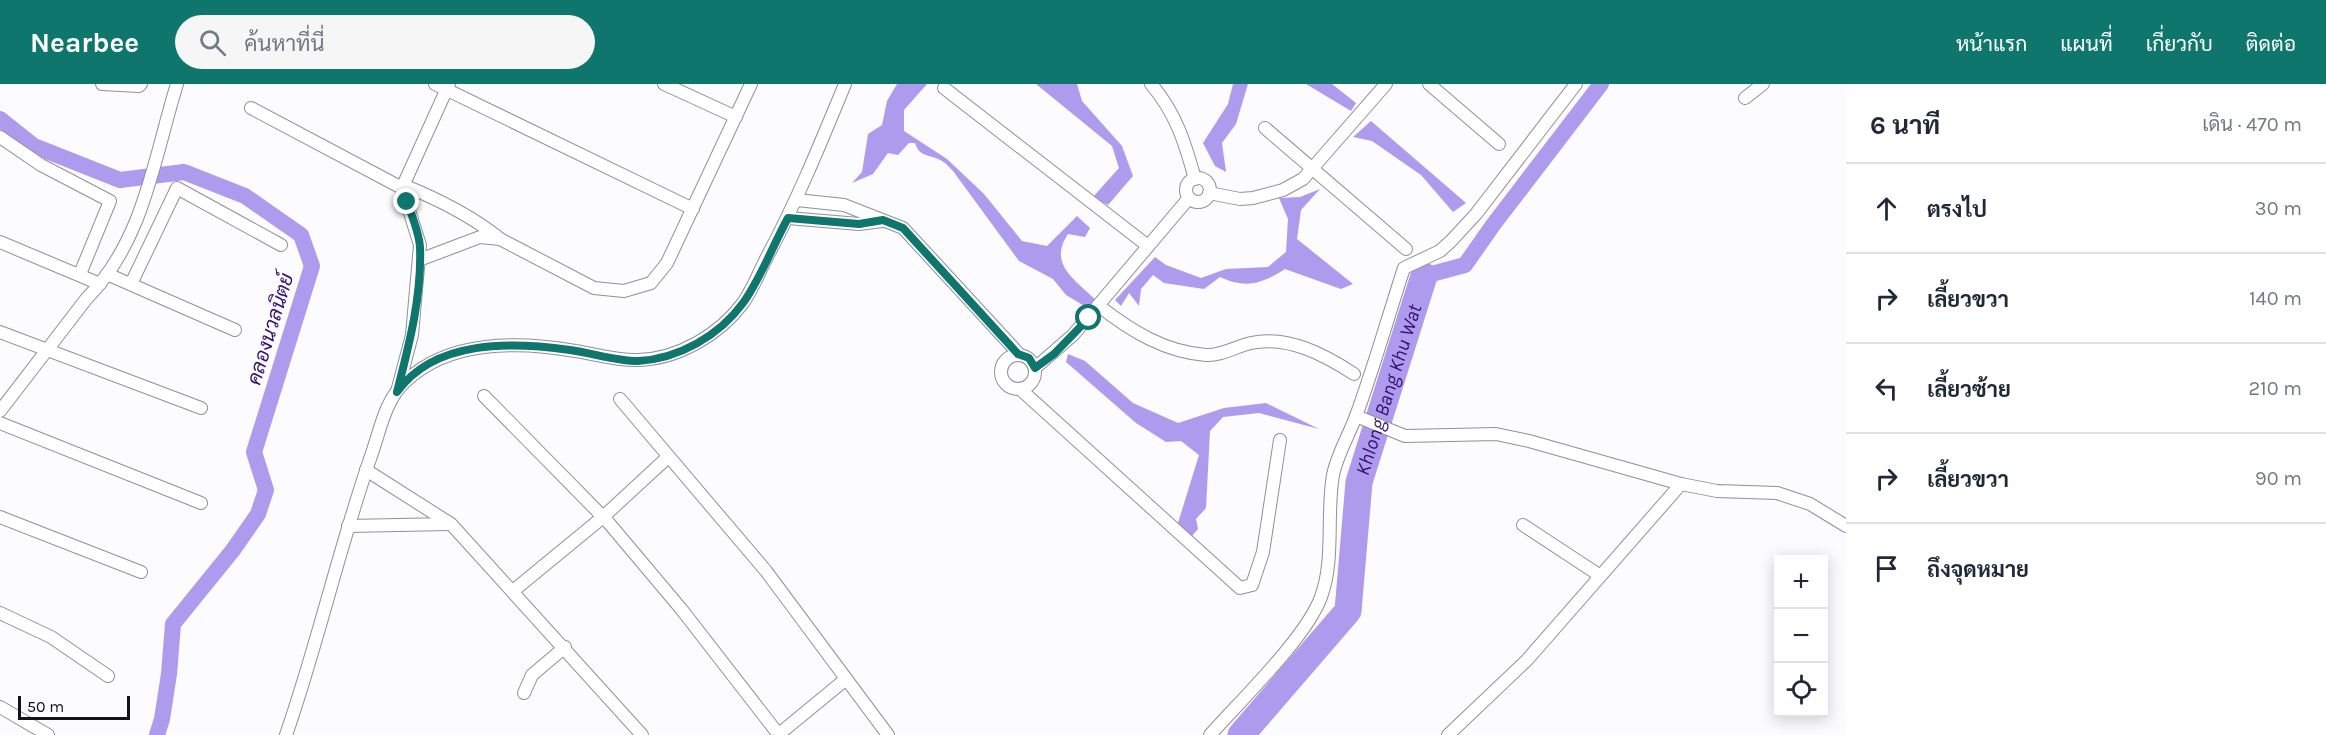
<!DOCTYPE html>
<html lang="th">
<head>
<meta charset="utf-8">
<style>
	:root { --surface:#fff; --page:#f6f6f7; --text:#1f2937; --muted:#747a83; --line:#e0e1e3; --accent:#0f766e }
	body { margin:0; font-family:Karla,Sarabun,sans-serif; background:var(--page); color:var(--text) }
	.controls { position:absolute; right:18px; bottom:18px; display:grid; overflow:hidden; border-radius:0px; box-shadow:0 3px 15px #0003 }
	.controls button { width:54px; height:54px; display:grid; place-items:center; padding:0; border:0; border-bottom:2px solid var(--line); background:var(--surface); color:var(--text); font:30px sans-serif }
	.scale { position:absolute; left:18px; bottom:15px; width:112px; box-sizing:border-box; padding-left:6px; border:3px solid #141317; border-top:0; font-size:16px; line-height:21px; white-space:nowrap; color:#141317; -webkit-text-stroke:4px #fcfbfd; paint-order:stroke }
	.stop { position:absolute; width:18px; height:18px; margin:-14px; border:4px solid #0f766e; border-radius:50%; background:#fff }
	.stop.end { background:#0f766e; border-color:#fff; box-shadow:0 2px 6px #0008 }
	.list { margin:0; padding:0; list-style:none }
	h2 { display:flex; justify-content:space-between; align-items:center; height:78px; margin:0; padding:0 24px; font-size:26px }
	h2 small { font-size:20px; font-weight:400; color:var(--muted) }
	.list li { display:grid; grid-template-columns:39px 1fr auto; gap:18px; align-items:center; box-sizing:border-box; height:90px; padding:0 24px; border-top:2px solid var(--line) }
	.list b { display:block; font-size:22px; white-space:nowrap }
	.list em { font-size:20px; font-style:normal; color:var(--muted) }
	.icon { flex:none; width:33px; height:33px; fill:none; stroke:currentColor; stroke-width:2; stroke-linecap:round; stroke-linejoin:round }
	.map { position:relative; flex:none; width:1846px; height:651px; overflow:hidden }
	header { display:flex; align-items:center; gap:36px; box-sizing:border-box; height:84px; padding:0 30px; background:var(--accent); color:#fff }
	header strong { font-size:28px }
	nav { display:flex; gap:33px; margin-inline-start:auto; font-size:21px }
	.search { width:420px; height:54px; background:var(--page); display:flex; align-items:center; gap:15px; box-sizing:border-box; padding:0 21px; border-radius:33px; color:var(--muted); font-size:22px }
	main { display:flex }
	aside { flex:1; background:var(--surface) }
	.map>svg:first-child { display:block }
	.water { fill:#ae9bed }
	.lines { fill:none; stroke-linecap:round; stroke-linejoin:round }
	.canal { stroke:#ae9bed; stroke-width:16 }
	.river { stroke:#ae9bed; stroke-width:27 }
	.street-casing { stroke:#918f99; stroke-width:14 }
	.street { stroke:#fff; stroke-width:12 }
	.route { stroke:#0f766e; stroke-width:8 }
	.labels { text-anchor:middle; stroke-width:5; stroke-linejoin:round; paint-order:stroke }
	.water-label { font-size:20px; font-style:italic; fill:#36106f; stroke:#fcfbfd }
</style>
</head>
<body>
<header>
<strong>Nearbee</strong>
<div class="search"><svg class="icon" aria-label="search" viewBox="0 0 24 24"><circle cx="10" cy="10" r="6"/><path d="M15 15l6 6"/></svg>ค้นหาที่นี่</div>
<nav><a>หน้าแรก</a><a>แผนที่</a><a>เกี่ยวกับ</a><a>ติดต่อ</a></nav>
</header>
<main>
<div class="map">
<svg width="1846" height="651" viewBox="0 0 1846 651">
	<rect width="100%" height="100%" fill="#fcfbfd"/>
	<g class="water">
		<path d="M897 0H927L904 26V47L947 75 984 110 1022 157 1047 162 1077 132 1090 144 1085 153 1068 150C1047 181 1077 197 1098 218L1091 226 1066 211 1053 195 1019 177 953 87C950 84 946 79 942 77 930 70 920 74 915 59H909L898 71 888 69 873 90 852 99 862 88 868 50 882 41 887 17Z"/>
		<polygon points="1036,0 1077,0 1082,17 1122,62 1133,92 1108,121 1093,113 1119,84 1112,62"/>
		<polygon points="1233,0 1248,0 1236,40 1222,59 1226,88 1215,82 1203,59 1228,20"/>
		<polygon points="1306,0 1332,0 1356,19 1351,27"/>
		<polygon points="1371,37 1466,119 1453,128 1421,91 1372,57 1353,53"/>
		<path d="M1320 105 1301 126 1297 155 1353 200 1341 205 1285 185C1261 200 1246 205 1220 193L1204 205 1164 199 1153 191 1141 205 1139 222 1129 209 1121 222 1115 216 1155 173 1166 181 1201 194 1226 185 1268 183 1286 168 1288 135 1279 114 1300 113Z"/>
		<polygon points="1068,270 1085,277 1133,319 1178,339 1224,324 1266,319 1319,345 1259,329 1223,333 1210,347 1206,424 1196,435 1198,445 1192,452 1178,439 1199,371 1181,357 1166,358 1136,339 1066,278"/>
	</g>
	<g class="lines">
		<g class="canal">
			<polyline points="0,35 34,62 120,96 184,88 245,112 301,151 312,182 254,368 266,406 258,430 233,466 173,540 169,590 162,635 157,651"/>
			<polyline points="1424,192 1465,181 1493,141 1601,0"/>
		</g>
		<path class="river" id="s1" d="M1241 651 1348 527 1359 398 1424 192"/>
		<g class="street-casing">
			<g id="street">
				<polyline points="102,0 139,2 141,0"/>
				<polyline points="435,0 693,125"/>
				<polyline points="664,0 736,33"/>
				<path d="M1151 0C1176 29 1185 59 1195 95"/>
				<polyline points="1429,0 1499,60"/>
				<polyline points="944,4 1148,162"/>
				<polyline points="1745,14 1763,0"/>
				<polyline points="251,24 402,104"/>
				<polyline points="1265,44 1406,165"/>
				<polyline points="0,53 41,81 110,117 80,190"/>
				<circle cx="1198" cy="106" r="12"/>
				<path d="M403 101C438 115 470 131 499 154"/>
				<polyline points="1209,109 1240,115 1253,114 1283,106 1303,95 1386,0"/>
				<polyline points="797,116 844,121 903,144 1019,270"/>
				<polyline points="788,134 859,140 882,137"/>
				<polyline points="0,158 100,200"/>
				<polyline points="419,176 480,153 500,155 594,204 624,207 651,199 667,179 751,0"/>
				<polyline points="107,190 235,246"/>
				<polyline points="131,200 177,104 281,161"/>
				<path d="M1099 222C1131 247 1165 268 1206 271 1221 272 1237 262 1251 259 1288 251 1325 271 1354 290"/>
				<polyline points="0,248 201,324"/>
				<circle cx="1018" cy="288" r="17"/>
				<polyline points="1035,284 1073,251 1189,114"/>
				<polyline points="398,304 412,251 420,161 402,104 449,0"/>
				<polyline points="1020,305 1240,504 1252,501 1263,468 1280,356"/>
				<polyline points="484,312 608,438 682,526 779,651"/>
				<polyline points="620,315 766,487 888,651"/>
				<path d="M0 327 87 214C144 157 154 74 177 0"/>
				<polyline points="1356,332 1405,352 1496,350 1529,357 1681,400 1717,407 1777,409 1810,420 1846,442"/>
				<polyline points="0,339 201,419"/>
				<polyline points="366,386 451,440 642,651"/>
				<polyline points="0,433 141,488"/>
				<polyline points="1523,441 1599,491"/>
				<polyline points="348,442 450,440"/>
				<polyline points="513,507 603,433 668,373"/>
				<polyline points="0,529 51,553 108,592"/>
				<polyline points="524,609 532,591 565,563"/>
				<polyline points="0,623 48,651"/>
				<path d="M286 651C318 559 339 464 371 372 380 347 385 315 406 297 449 256 519 257 575 267 595 270 618 277 638 276 678 275 719 251 743 219 753 205 760 186 768 171 798 115 821 58 845 0"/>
				<polyline points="778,651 846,595"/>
				<path d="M1210 651C1240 617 1306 554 1321 513 1335 475 1326 431 1333 391 1337 371 1349 351 1356 332 1374 283 1388 233 1404 184L1440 167 1451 157 1476 130 1576 0"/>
				<polyline points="1448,651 1527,576 1681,400"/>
			</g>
		</g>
		<use href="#street" class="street"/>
	</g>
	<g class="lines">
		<path class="route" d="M407 118C412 132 419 148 420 163 422 212 409 261 397 308 435 255 512 258 570 266 592 269 616 277 638 277 678 275 719 252 743 219 761 194 773 161 788 134L859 140 883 136 903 144 1018 270 1029 274 1035 284 1054 270 1089 234"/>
	</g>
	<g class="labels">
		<g class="water-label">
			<text transform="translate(270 245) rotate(-73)" y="7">คลองนวลนิตย์</text>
			<text dy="7" stroke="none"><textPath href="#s1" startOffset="390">Khlong Bang Khu Wat</textPath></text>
		</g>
	</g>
</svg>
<div class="controls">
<button>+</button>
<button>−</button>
<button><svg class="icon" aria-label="locate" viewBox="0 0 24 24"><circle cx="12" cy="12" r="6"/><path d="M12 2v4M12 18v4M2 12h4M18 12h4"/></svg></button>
</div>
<div class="scale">50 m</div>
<div class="stop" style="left:1089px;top:234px"></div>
<div class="stop end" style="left:407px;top:118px"></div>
</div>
<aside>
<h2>6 นาที<small>เดิน · 470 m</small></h2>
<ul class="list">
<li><svg class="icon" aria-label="ahead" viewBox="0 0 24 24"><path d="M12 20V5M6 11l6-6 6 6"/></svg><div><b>ตรงไป</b></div><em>30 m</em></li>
<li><svg class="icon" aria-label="right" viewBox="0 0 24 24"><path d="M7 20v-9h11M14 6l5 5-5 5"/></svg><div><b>เลี้ยวขวา</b></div><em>140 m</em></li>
<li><svg class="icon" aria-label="left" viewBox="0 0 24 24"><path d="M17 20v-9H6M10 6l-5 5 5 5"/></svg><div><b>เลี้ยวซ้าย</b></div><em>210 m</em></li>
<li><svg class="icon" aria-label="right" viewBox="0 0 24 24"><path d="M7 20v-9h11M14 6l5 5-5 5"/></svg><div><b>เลี้ยวขวา</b></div><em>90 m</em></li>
<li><svg class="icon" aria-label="arrive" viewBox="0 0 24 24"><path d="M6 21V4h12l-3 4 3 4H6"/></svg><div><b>ถึงจุดหมาย</b></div></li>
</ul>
</aside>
</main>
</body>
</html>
